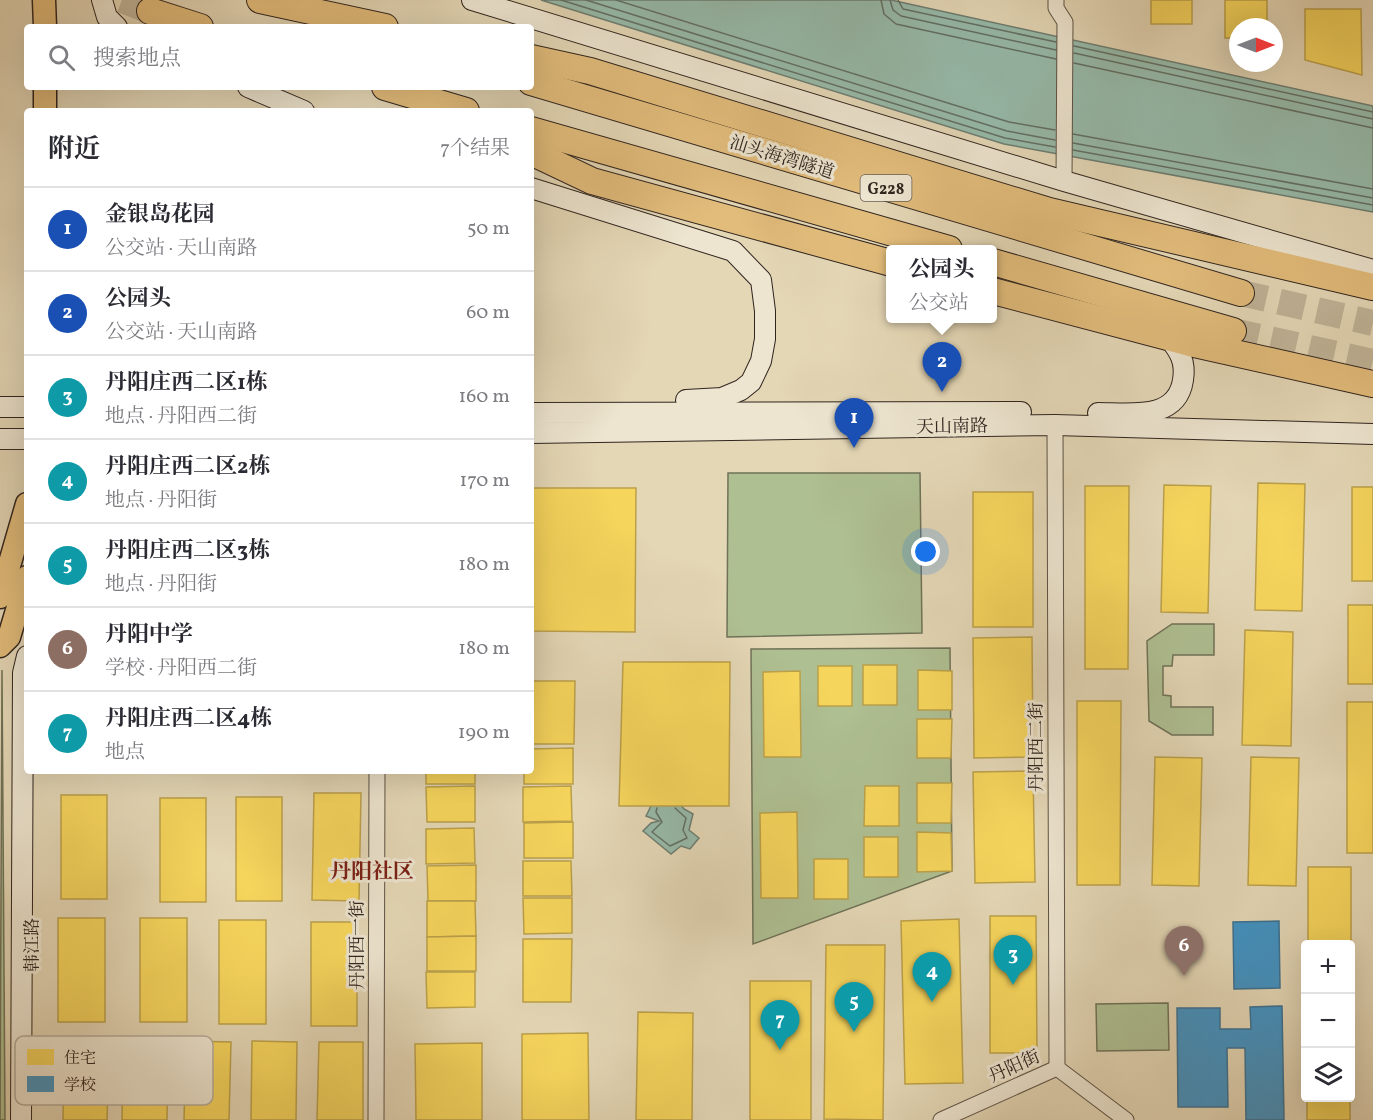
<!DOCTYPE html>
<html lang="zh">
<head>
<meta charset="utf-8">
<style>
	:root { --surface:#fff; --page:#f2f2f3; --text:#2b2b33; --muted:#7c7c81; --line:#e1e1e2; --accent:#0b8043 }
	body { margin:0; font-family:Vollkorn,"Noto Serif SC",serif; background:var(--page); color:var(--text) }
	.controls { position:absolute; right:18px; bottom:18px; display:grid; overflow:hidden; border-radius:6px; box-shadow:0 6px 24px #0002 }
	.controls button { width:54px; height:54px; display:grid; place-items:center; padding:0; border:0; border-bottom:2px solid var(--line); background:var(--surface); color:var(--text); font:30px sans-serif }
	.compass { position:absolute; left:1229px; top:18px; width:54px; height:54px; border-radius:50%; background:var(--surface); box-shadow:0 6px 24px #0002; rotate:90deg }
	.you { position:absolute; left:926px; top:552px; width:21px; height:21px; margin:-15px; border:4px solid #fff; border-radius:50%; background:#1a73e8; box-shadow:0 0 0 9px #1a73e833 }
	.badge { display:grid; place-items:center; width:39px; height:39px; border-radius:50%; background:var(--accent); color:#fff; font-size:20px; font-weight:700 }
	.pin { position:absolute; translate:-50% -50px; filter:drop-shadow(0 2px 3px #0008) }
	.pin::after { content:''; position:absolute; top:32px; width:21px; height:18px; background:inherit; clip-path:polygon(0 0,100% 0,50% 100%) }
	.popup { position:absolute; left:886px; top:245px; width:111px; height:78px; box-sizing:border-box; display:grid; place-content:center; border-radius:6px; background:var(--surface); filter:drop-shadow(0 2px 4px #0005); font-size:20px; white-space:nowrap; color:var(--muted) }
	.popup b { font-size:22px; color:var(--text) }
	.popup::after { content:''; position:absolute; left:50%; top:100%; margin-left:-12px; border:12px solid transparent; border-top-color:var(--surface) }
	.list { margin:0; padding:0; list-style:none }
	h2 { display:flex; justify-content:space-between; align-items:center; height:78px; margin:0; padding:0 24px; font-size:26px }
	h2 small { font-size:20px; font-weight:400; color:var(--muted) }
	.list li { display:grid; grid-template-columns:39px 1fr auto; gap:18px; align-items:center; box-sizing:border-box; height:84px; padding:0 24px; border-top:2px solid var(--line) }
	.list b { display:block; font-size:22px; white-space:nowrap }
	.list p { margin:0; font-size:20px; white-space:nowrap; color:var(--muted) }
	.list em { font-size:20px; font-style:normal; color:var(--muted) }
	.icon { flex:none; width:33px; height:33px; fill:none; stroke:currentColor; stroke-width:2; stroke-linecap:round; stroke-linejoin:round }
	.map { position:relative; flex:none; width:1373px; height:1120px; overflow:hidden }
	.search { position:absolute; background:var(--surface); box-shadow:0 6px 24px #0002; left:24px; top:24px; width:510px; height:66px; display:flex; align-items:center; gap:15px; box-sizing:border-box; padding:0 21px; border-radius:6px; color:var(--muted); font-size:22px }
	.panel { position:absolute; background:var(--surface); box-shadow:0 6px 24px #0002; left:24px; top:108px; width:510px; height:666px; border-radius:6px }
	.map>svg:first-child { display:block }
	.green { fill:#aebf92; stroke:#6f7258; stroke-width:1.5 }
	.water { fill:#96baaa; stroke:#6d7e72; stroke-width:1.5 }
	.homes { fill:#f6d55c; stroke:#bba04a; stroke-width:1.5 }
	.schools { fill:#4393c3; stroke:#3d7292; stroke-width:1.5 }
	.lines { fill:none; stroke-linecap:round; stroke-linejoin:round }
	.shore { stroke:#637064; stroke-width:1.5 }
	.highway-tunnel { stroke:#c0b398; stroke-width:26; stroke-dasharray:26 13; stroke-linecap:butt }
	.street-casing { stroke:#5d5245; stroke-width:17 }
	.secondary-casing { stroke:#30251f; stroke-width:22 }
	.primary-casing { stroke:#30251f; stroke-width:25 }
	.highway-casing { stroke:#30251f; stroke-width:28 }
	.street { stroke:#ede5d0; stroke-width:15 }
	.secondary { stroke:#ede5d0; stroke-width:20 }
	.primary { stroke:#e2bc7b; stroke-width:22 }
	.highway { stroke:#e2bc7b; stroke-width:26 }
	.labels { text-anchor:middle; stroke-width:6; stroke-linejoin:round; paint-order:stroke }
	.shield { fill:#ede5d0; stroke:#695f54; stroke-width:1.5 }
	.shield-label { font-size:16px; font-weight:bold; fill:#30251f }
	.street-label { font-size:18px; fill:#30251f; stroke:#ede5d0 }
	.quarter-label { font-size:21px; font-weight:bold; fill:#7a1f14; stroke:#ede5d0 }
	.key { fill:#ede5d0; stroke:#b4ab9b; stroke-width:1.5 }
	.key-label { font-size:16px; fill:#30251f }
</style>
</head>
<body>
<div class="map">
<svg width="1373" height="1120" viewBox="0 0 1373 1120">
	<rect width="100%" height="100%" fill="#e4d7b6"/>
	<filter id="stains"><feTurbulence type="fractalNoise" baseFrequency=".00333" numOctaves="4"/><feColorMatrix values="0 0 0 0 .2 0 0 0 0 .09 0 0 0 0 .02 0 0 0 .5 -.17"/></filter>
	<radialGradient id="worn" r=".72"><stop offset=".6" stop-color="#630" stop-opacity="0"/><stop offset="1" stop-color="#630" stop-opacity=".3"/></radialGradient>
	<g class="green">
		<polygon points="728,473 920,473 922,633 727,637"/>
		<polygon points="1172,624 1214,624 1214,655 1173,655 1172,666 1163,666 1163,695 1171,696 1171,707 1213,707 1213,735 1172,735 1149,721 1147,641"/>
		<polygon points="950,648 952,871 753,944 751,649"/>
		<polygon points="2,670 5,1120 0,1120"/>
		<polygon points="1168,1003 1169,1050 1097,1051 1096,1004"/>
	</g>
	<g class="water">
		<polygon points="541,0 891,0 1373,106 1373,212 1004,144"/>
		<polygon points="673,795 684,809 693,814 689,830 699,838 690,849 681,846 671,854 643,831 651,823 659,821 646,816 656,796"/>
	</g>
	<g class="homes">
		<rect x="1151" y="0" width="41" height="24"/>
		<polygon points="1225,0 1267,0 1267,27 1238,27 1238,38 1225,38"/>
		<polygon points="1305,9 1361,9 1362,75 1305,60"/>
		<polygon points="1258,483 1305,484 1302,611 1255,610"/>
		<polygon points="1164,485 1211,486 1208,613 1161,612"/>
		<polygon points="1085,486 1129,486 1128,669 1085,669"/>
		<rect x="1352" y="487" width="21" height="94"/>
		<polygon points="531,488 636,488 635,632 531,631"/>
		<rect x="973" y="492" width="60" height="135"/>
		<rect x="1348" y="605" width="25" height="79"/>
		<polygon points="1245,630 1293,632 1291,746 1242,745"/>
		<polygon points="1032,637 1033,757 974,758 973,638"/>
		<polygon points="623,662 730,662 729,806 619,806"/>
		<rect x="863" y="665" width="34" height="40"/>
		<rect x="818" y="666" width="34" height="40"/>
		<polygon points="918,670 952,671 952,710 918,710"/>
		<polygon points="800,671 801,757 764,757 763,672"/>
		<polygon points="531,681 575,681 574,744 531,744"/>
		<polygon points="1077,701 1121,701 1120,885 1077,885"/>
		<rect x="1347" y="702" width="26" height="151"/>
		<polygon points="917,719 952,719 951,758 917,758"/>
		<polygon points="573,748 573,784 524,784 524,771 531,771 531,749"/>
		<polygon points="1155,757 1202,758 1199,886 1152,885"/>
		<polygon points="1251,757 1299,758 1296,886 1248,885"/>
		<rect x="426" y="771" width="49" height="13"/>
		<polygon points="1033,771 1035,882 975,883 973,772"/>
		<polygon points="917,783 952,783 951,823 917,823"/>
		<polygon points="475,786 475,822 427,822 426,787"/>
		<polygon points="571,786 572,821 523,822 523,787"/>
		<polygon points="865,786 899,786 899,826 864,826"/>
		<polygon points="314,793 361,793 359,901 312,900"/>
		<rect x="61" y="795" width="46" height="104"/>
		<rect x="236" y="797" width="46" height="104"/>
		<rect x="160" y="798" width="46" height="104"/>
		<polygon points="797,812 798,898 761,898 760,813"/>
		<polygon points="573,822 573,858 524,858 524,823"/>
		<polygon points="474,828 475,863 426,864 426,829"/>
		<polygon points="917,832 951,833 952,871 917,872"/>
		<rect x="864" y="837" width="34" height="40"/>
		<rect x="814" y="859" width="34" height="40"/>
		<polygon points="523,861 571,861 572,896 523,896"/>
		<polygon points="476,865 476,901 428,901 427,866"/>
		<polygon points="1308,867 1351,867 1351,989 1350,944 1308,944"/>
		<polygon points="523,898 572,898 572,933 524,934"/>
		<polygon points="427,901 475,901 476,936 427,937"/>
		<polygon points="990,916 1036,916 1037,1053 990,1053"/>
		<rect x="58" y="918" width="47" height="104"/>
		<rect x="140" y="918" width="47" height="104"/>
		<polygon points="959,919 963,1083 905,1084 901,921"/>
		<rect x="219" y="920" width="47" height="104"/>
		<rect x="311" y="922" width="46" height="104"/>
		<polygon points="476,936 476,971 427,971 427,937"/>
		<polygon points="523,939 572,939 571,1002 523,1002"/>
		<polygon points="826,945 885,945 883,1120 824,1119"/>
		<polygon points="426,972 475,972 475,1007 427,1008"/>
		<rect x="750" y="981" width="61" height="139"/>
		<polygon points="638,1012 693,1013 692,1120 636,1120"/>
		<polygon points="588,1033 589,1120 522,1120 522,1034"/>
		<polygon points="186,1041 231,1042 229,1120 184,1120"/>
		<polygon points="252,1041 297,1042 296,1120 251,1120"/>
		<polygon points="319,1042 363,1042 363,1120 317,1120"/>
		<polygon points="64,1043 109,1044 107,1120 63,1120"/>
		<polygon points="123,1043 168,1044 167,1120 122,1120"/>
		<polygon points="482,1043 482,1120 416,1120 415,1044"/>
		<rect x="1307" y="1098" width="43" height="22"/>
	</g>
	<g class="schools">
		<polygon points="1279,921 1280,988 1234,989 1233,922"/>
		<polygon points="1282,1006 1284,1120 1246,1120 1245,1048 1227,1048 1228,1107 1178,1107 1177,1008 1220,1008 1220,1029 1251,1029 1250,1007"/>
	</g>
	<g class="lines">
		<g class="shore">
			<polyline points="561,0 1005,138 1055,147"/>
			<polyline points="586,0 1007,131 1055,140"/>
			<polyline points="616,0 1009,122 1055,130"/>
			<polyline points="881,0 884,14 896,24 1056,59"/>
			<polyline points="890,0 893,10 901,16 1056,50"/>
			<polyline points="898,0 903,9 1056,42"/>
			<polyline points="1074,46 1373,112"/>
			<polyline points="1074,53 1373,119"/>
			<polyline points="1074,63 1373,128"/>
			<polyline points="1073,134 1373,189"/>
			<polyline points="1073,143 1373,198"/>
			<polyline points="1073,150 1373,205"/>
			<polyline points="657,808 656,812 662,822 652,832 670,846 687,838 683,830 686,818 675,808"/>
		</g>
		<g class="highway-tunnel">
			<polyline points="122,0 150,11"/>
			<polyline points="1241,293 1373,323"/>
			<polyline points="1233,331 1373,362"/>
		</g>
		<g class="street-casing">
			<g id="street">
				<polyline points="1056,0 1056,8 1065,22 1064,181"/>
				<polyline points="1055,425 1057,1068"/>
				<polyline points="376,1120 377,771"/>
				<polyline points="941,1120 1057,1068 1126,1120"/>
			</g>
		</g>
		<g class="secondary-casing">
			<g id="secondary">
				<polyline points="102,0 107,17 117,27"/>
				<polyline points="472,0 1064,181 1373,270"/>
				<polyline points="248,87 304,111"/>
				<polyline points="531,188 733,251 761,280 765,311 765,339 761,361 751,382 741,390 722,398 686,400"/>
				<polyline points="0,407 27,407"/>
				<polyline points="531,413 1021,412"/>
				<path d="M1098 413C1130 413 1177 421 1183 380 1186 362 1180 352 1169 338"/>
				<polyline points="531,433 1055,425 1373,434"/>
				<polyline points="0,439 27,439"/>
				<polyline points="21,1120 23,673 27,656"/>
			</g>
		</g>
		<g class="primary-casing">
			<g id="primary">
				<polyline points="44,0 45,27"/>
				<polyline points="45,87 45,111"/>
				<polyline points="0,597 27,504"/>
				<polyline points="0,646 9,637 27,577"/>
			</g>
		</g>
		<g class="highway-casing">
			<g id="highway">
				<polyline points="260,0 385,27"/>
				<polyline points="150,11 200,27"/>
				<polyline points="531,58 590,71 1049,211 1373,287"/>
				<polyline points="531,82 1241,293"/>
				<polyline points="385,87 466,111"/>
				<polyline points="531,130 949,249"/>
				<polyline points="531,152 592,181 891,263"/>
				<polyline points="993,262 1233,331"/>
				<polyline points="993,291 1190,343 1373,384"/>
			</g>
		</g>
		<use href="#street" class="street"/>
		<use href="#secondary" class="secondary"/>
		<use href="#primary" class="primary"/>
		<use href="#highway" class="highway"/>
	</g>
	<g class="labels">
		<rect class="shield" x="860.5" y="175" width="51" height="26" rx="4.5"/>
		<g class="shield-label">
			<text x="886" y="194">G228</text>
		</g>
		<g class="street-label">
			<text transform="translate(782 157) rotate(17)" y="6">汕头海湾隧道</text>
			<text transform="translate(952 426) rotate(-1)" y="6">天山南路</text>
			<text transform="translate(1036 747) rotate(-90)" y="6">丹阳西二街</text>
			<text transform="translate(32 945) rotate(-90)" y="6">韩江路</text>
			<text transform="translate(357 945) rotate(-90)" y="6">丹阳西一街</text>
			<text transform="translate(1014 1066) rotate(-24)" y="6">丹阳街</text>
		</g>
		<g class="quarter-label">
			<text x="372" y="878">丹阳社区</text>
		</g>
	</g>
	<rect x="15" y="1036" width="198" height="69" rx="9" class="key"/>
	<rect x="27" y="1049" width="27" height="16" fill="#f6d55c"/>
	<rect x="27" y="1076" width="27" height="16" fill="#4393c3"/>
	<g class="key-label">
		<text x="64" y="1063">住宅</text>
		<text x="64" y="1090">学校</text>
	</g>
	<rect width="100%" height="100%" filter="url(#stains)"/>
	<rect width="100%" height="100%" fill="url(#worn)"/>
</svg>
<div class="controls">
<button>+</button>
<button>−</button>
<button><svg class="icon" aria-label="layers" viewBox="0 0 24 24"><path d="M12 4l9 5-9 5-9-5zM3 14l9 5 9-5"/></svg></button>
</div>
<svg class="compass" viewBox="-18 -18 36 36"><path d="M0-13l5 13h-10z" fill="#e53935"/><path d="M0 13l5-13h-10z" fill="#7c7c81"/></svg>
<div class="you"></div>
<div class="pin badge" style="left:854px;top:448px;background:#1a4fb4">1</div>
<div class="pin badge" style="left:942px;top:392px;background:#1a4fb4">2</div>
<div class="popup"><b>公园头</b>公交站</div>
<div class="pin badge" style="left:1013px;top:985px;background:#0f9aa8">3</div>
<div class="pin badge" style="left:932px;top:1002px;background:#0f9aa8">4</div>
<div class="pin badge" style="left:854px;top:1032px;background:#0f9aa8">5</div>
<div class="pin badge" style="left:1184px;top:976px;background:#8d6e63">6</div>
<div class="pin badge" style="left:780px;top:1050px;background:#0f9aa8">7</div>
<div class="search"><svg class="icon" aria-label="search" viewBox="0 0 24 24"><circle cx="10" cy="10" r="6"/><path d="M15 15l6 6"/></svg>搜索地点</div>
<section class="panel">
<h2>附近<small>7个结果</small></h2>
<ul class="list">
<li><span class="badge" style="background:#1a4fb4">1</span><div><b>金银岛花园</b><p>公交站 · 天山南路</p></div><em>50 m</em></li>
<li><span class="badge" style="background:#1a4fb4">2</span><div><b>公园头</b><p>公交站 · 天山南路</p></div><em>60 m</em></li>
<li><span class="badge" style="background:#0f9aa8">3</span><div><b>丹阳庄西二区1栋</b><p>地点 · 丹阳西二街</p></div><em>160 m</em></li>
<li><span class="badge" style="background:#0f9aa8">4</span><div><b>丹阳庄西二区2栋</b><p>地点 · 丹阳街</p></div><em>170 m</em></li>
<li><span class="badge" style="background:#0f9aa8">5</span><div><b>丹阳庄西二区3栋</b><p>地点 · 丹阳街</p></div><em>180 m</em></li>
<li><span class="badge" style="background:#8d6e63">6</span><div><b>丹阳中学</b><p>学校 · 丹阳西二街</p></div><em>180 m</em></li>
<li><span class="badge" style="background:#0f9aa8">7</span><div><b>丹阳庄西二区4栋</b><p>地点</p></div><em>190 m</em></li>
</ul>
</section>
</div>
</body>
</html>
